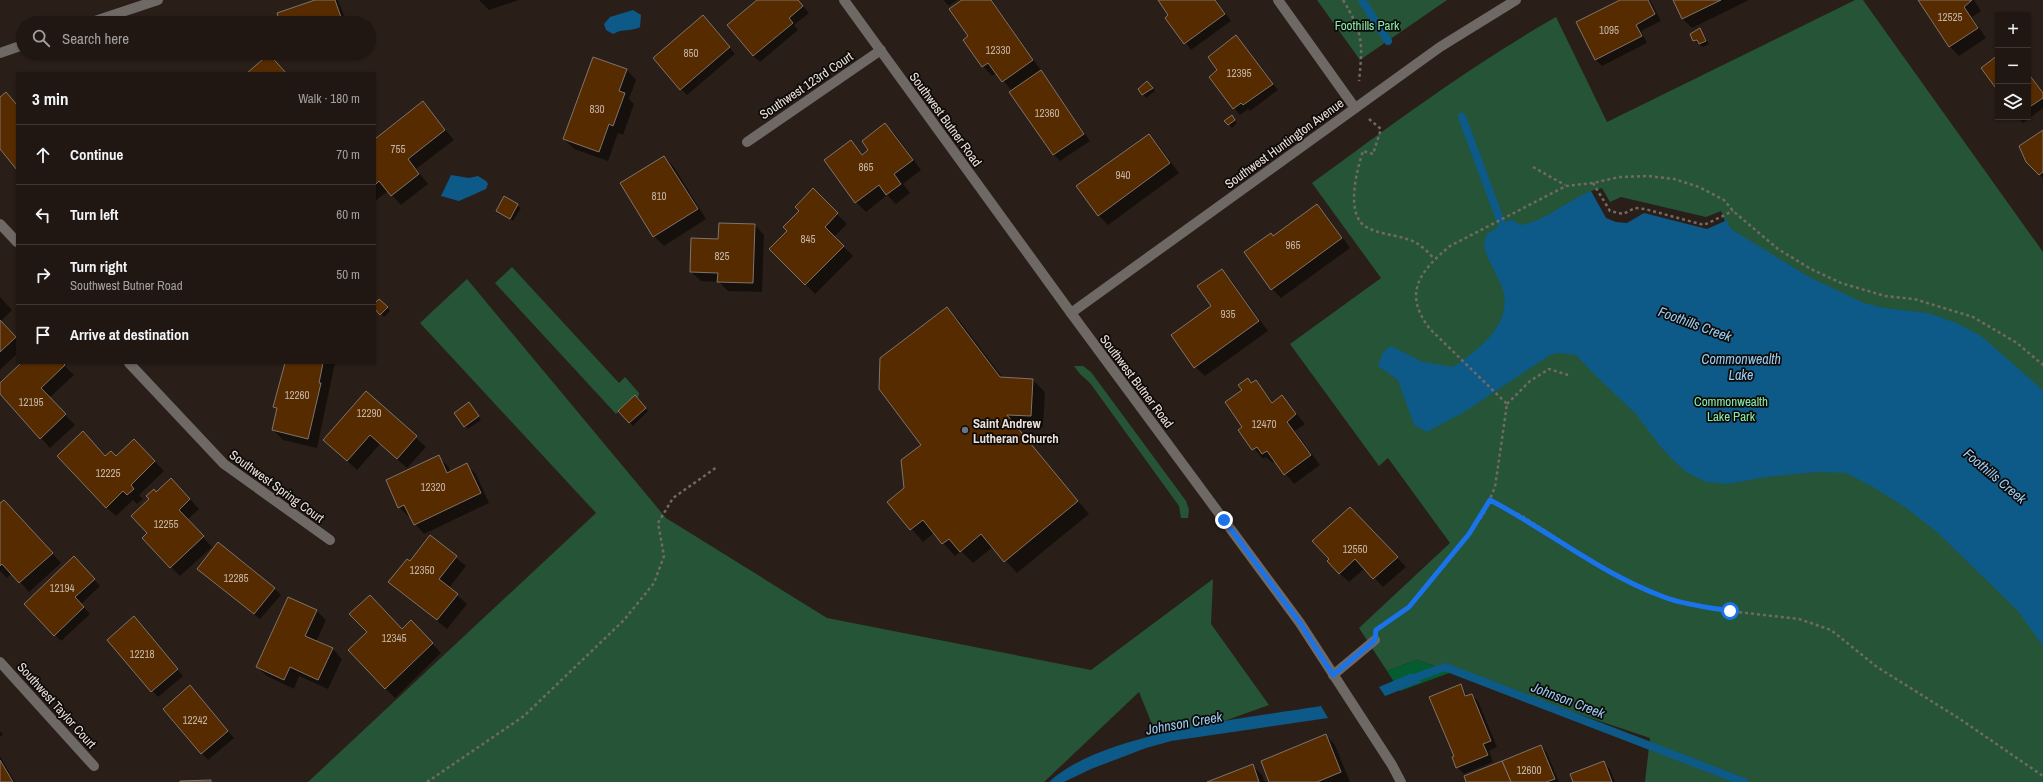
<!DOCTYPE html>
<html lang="en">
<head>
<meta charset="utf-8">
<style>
	:root { --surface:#201712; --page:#28201b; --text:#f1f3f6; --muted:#a29f9f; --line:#3d3632 }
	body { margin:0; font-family:"Archivo Narrow",sans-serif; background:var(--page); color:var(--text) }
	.controls { position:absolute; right:12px; top:12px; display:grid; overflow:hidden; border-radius:0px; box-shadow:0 1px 3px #0004 }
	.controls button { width:36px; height:36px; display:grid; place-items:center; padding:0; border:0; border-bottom:1px solid var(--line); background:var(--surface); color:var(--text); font:20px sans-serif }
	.stop { position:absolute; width:12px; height:12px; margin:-9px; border:3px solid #1a73e8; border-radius:50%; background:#fff }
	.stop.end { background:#1a73e8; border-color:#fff; box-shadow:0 1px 4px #0008 }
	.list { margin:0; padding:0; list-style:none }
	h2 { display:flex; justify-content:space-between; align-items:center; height:52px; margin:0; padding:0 16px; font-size:17px }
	h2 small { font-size:13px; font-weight:400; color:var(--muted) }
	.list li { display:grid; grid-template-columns:26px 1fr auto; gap:12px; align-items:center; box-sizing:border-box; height:60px; padding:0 16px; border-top:1px solid var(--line) }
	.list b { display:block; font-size:15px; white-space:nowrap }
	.list p { margin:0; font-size:13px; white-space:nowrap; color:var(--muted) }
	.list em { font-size:13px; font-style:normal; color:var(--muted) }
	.icon { flex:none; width:22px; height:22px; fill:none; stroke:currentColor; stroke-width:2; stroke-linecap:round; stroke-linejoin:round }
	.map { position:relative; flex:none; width:2043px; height:782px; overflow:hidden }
	.search { position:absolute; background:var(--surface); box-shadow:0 1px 3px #0004; left:16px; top:16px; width:360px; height:44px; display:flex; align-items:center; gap:10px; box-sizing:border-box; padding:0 14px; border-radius:22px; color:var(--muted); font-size:15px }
	.panel { position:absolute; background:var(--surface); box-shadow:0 1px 3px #0004; left:16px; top:72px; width:360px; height:292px; border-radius:0px }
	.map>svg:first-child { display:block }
	.green { fill:#255437 }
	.forest { fill:#055c31 }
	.water { fill:#0d5a88 }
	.pier { fill:#2a1f18 }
	.shadow { fill:#0007 }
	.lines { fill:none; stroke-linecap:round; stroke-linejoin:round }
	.stream { stroke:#0d5a88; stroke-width:8 }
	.building { fill:#562b00; stroke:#80736a }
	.path { stroke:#736964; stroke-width:2.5; stroke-dasharray:3 3; stroke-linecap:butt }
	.minor { stroke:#6f6965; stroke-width:10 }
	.route { stroke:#1a73e8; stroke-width:5 }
	.worship-dot { fill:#6b7280; stroke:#0e0a07; stroke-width:1.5 }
	.labels { text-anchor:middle; stroke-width:3.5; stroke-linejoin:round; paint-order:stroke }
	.number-label { font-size:11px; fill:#c4b4a6 }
	.park-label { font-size:13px; fill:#87ecab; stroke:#0e0a07 }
	.street-label { font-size:13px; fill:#e9e1dd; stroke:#0e0a07 }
	.poi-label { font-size:13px; font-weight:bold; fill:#e9e1dd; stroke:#0e0a07; text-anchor:start }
	.water-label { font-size:14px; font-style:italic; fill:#99cdf6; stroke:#0e0a07 }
</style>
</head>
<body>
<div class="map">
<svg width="2043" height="782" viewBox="0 0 2043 782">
	<rect width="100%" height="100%" fill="#2a1f18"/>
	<g class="green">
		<polygon points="1317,0 1447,0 1360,60"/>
		<path d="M1855 0H1863L2043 252V782H1645L1650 738 1417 660 1387 671 1359 628 1450 543 1388 458 1379 466 1290 344 1381 278 1312 183C1391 125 1470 66 1556 17L1607 122Z"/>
		<polygon points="512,267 619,383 625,377 639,393 638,398 635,396 616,414 495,283"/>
		<polygon points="467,279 666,518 827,618 1091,670 1213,579 1211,624 1269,705 1160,744 1139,692 1044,782 308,782 596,513 420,323"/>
		<polygon points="1074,366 1083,366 1091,372 1186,501 1189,510 1188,518 1181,518 1179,506 1090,383 1080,374"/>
	</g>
	<polygon class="forest" points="1417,660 1452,672 1400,691 1387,671"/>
	<g class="water">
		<path d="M633 10 641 15 640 27C631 32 623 28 613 34L606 30 604 24 610 17Z"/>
		<polygon points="451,175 469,178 478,176 486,181 488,184 486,189 459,201 441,196"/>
		<path d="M1602 188 1610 202 1621 197 1706 217 1721 211 1731 229 1809 277 1864 303 1884 308 1928 313 1957 323 1981 336 2036 384 2043 391V646L2018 611 1937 532 1905 507 1873 487 1846 473 1817 472 1766 477 1728 484 1706 482 1686 472 1672 459 1660 446 1636 414 1597 377 1576 355 1558 353 1550 355 1464 412 1427 432 1414 425 1398 380 1378 366 1383 352 1391 346 1423 362 1453 367C1477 351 1513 325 1503 290 1501 283 1496 275 1493 268 1487 256 1481 247 1487 234L1511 219 1520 225C1549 221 1571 195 1602 188Z"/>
		<polygon points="1412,673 1421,682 1385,696 1379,687"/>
		<path d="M1321 706 1328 718 1171 741 1146 748 1091 769 1064 782H1049C1102 732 1248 718 1321 706Z"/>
	</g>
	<polygon class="pier" points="1602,188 1610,202 1621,197 1706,217 1721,211 1725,221 1707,229 1644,213 1627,223 1616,222 1606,218 1591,191"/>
	<g class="shadow">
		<polygon points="318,0 338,0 347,23 282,23"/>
		<polygon points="479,0 519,0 489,10"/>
		<polygon points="759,0 798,0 809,13 794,25 798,30 760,62 753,56"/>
		<polygon points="943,0 957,0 949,6"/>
		<polygon points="964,0 992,0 1090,141 1060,161 1054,155 1011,92 1012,91 997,73 992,76 983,66 970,36"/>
		<polygon points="1159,0 1216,0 1231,21 1191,50 1167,18 1170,16"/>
		<polygon points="1622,0 1650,0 1661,21 1641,31 1647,43 1602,66 1596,60"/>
		<polygon points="1674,0 1749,0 1692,28 1683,19"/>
		<polygon points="1919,0 1974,0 1981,11 1972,17 1986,38 1959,56 1949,46"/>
		<polygon points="709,23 735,54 687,95 681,89"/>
		<polygon points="1700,29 1709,44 1703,47 1694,41 1691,35"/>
		<polygon points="1236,36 1278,90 1250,111 1248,109 1240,115 1234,108 1219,70"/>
		<polygon points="594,58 627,70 636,80 629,99 634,104 623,135 618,133 608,161 574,149 564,139"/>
		<polygon points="2028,72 2043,92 2043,108 2023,123 2018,117 2028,117"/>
		<polygon points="1150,85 1155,91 1146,98 1139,89"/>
		<polygon points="423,103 454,140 416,169 428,184 401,205 388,191 375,201 375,140"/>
		<polygon points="1232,116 1237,123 1232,128 1226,121"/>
		<polygon points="885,125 895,134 921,170 903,184 910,193 896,204 887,195 866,212 856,202 825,160 851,141 863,155 870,150"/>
		<polygon points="2043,131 2043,178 2027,161"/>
		<polygon points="1149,135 1158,145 1179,173 1108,225 1098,215"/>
		<polygon points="664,157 674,167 706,219 664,246 654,236"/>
		<polygon points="813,190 847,224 834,237 853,256 815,294 771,249 788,231"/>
		<polygon points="504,197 521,208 513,221 497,210"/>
		<polygon points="1317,205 1326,215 1350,248 1281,298 1272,289 1273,237"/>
		<polygon points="755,225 764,235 762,292 728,291 719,282 701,281 691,272 719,240"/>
		<polygon points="1221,270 1231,280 1268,331 1205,376 1195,367"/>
		<polygon points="0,297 12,310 1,321 17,339 17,354 0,370"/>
		<polygon points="379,300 390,311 384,317 375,308 375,304"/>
		<polygon points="946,308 959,320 1003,378 1033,380 1045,392 1043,427 1017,427 1089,514 1017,573 993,547 973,563 961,551 955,556 934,533 923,542 888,502 905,488 923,445"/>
		<polygon points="22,363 62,363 74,375 49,398 75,425 50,448 0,393 0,384"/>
		<polygon points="286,363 335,363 317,448 283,440 273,430 278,410 274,406"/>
		<polygon points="1248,379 1252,384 1256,382 1274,403 1282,396 1305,424 1295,431 1320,465 1294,484 1275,461 1273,463 1266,457 1263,459 1239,430 1244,427 1243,391"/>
		<polygon points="366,393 426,447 407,468 380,444 357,470 324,440"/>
		<polygon points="635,397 648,411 633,426 619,411"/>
		<polygon points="472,406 481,420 468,429 465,426"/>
		<polygon points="134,441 164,471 139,495 143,499 137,504 133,500 116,516 106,507 92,442 106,457 116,457"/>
		<polygon points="438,457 448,466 451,472 466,465 476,474 489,503 424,534 415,524 410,516 408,516 399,507"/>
		<polygon points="181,489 199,509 187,520 212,547 180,576 171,567 148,533 151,499 157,493"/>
		<polygon points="0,504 13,510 61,563 29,592 12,573 7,578 0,571"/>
		<polygon points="1360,518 1406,567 1383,587 1365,568 1349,582 1339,573"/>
		<polygon points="430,536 466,566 449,588 467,604 447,629 390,582 410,562"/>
		<polygon points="80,564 100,586 81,604 90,614 61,641 55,635"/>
		<polygon points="198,569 274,588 281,595 260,619"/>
		<polygon points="317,611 326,620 316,642 333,649 342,659 328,689 299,676 294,689 267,676 257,667"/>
		<polygon points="140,624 183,676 158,697 108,640"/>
		<polygon points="402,630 420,631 441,653 395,698 385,688 368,632"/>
		<polygon points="1460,686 1468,696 1472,695 1478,701 1497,747 1489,751 1493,762 1464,774 1457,767 1456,756"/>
		<polygon points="196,693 234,738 208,760 164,709"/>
		<polygon points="0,731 3,734 0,737"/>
		<polygon points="1326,735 1335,745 1350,782 1270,782"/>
		<polygon points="1541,746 1547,753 1559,782 1467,782"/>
		<polygon points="0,757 1,758 15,782 0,782"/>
		<polygon points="1603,762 1610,769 1615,782 1574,782"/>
		<polygon points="1252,765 1262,775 1265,782 1209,782"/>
	</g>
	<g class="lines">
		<g class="stream">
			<polyline points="1362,0 1388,41"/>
			<polyline points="1462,117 1502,225 1509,231"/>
			<polyline points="1406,681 1445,667 1744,782"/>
		</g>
	</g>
	<g class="building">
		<polygon points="315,0 335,0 343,23 280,23 277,13"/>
		<polygon points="757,0 798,0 803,6 789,18 793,23 753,56 727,25"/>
		<polygon points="962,0 991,0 1033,60 1002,82 988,63 982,67 963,40 968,36 949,9"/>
		<polygon points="1158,0 1215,0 1225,14 1184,44 1165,18 1168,15"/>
		<polygon points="1620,0 1648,0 1655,14 1636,25 1642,36 1595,60 1576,22"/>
		<polygon points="1673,0 1721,0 1682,19"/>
		<polygon points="1918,0 1972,0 1964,7 1978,28 1949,47"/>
		<polygon points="703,15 730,47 680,90 653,58"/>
		<polygon points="1700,28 1706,41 1699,44 1697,40 1693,41 1690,34"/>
		<polygon points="1236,35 1273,84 1243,105 1241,103 1233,109 1209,77 1217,70 1208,57"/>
		<polygon points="269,54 286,73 247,73"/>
		<polygon points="1998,55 1998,91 1981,68"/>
		<polygon points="593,57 627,69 619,91 625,93 613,126 609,124 599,152 563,139"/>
		<polygon points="1041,70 1084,134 1053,155 1009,92"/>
		<polygon points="2028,73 2043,93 2043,98 2028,108"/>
		<polygon points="1147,81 1153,88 1142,95 1138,89"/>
		<polygon points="6,92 17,105 17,170 0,149 0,97"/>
		<polygon points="423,101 445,130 408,159 419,174 391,196 379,181 375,185 375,139"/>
		<polygon points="1232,115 1235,120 1228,125 1224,121"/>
		<polygon points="885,123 913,160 894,174 901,184 886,195 879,185 855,203 824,160 851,140 862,155 868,150 862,141"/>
		<polygon points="2043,130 2043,172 2039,175 2026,162 2019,146"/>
		<polygon points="1149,134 1170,163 1098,216 1076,186"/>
		<polygon points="664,156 698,209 653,237 620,183"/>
		<polygon points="813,188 838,213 825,227 844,246 805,285 769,249 787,231 783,227 799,211 795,207"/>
		<polygon points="504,196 518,204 510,219 496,211"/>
		<polygon points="1317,204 1342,238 1271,290 1244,252 1271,233 1273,236"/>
		<polygon points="719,223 755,224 753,283 717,282 718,273 690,272 691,238 718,239"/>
		<polygon points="1222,269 1259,321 1194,368 1171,335 1211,306 1197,286"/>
		<polygon points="379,299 388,307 380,315 375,309 375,303"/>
		<polygon points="947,307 1000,377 1033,379 1031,416 1007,415 1078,501 1004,562 981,534 960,552 949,539 942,544 923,520 910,530 887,502 904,488 901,460 921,445 879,389 880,358"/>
		<polygon points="0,320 16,337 0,352"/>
		<polygon points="21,363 63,363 65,365 41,388 66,414 40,439 0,394 0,383"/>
		<polygon points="285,363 323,363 319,383 321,383 308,439 272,430 277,408 273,407"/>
		<polygon points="1248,378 1251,383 1256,380 1272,403 1282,395 1296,414 1287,422 1311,455 1284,475 1267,451 1262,454 1257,447 1252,450 1238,430 1242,427 1225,402 1242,390 1238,385"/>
		<polygon points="366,391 417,436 397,459 370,435 347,461 323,440"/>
		<polygon points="635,395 646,408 629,423 618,411"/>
		<polygon points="469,402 479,416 464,427 454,413"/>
		<polygon points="83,431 105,456 111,451 116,456 134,439 155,461 131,485 134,489 127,495 123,491 106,508 57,456"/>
		<polygon points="439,455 447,473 467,463 481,493 414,525 404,505 398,508 386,480"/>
		<polygon points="171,478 190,499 179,510 204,536 170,568 142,538 147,533 131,516 149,499 146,496 154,489 156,492"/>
		<polygon points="4,500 53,553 19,583 2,564 0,566 0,503"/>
		<polygon points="1350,507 1398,557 1373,579 1355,559 1339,574 1327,561 1329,559 1312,541"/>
		<polygon points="430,535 457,556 439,579 458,594 437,620 388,582 407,559 410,561"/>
		<polygon points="218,542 275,588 254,614 197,569"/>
		<polygon points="74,556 95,579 75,597 84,607 54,636 24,604"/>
		<polygon points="370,595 402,629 411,620 433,643 385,689 348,650 367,632 349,614"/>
		<polygon points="288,597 317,610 305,636 333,648 318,680 290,667 284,680 256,667"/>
		<polygon points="134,616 178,669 151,692 107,640"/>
		<polygon points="1461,684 1465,696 1472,694 1491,741 1483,744 1488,755 1456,768 1452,757 1454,756 1429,697"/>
		<polygon points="190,685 228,731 201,754 163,709"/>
		<polygon points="1326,734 1341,772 1317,782 1269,782 1261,761"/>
		<polygon points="1541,745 1555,779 1546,782 1511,782 1502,761"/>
		<polygon points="0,760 13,782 0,782"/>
		<polygon points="1502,761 1511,782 1466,782 1464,776"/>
		<polygon points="1604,761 1612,782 1573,782 1570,774"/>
		<polygon points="1253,764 1259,782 1207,782"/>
		<polygon points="211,780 211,782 180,782 180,781"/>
	</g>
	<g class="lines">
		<g class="path">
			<path d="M1343 0C1363 33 1363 43 1359 81"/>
			<path d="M1369 119 1381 129 1373 154 1363 151C1357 169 1344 217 1368 228 1384 236 1404 235 1418 244 1424 248 1430 254 1434 259"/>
			<polyline points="1533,167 1565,185"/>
			<polyline points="1593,183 1610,211 1623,214 1635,208 1645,209 1704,225 1733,211"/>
			<polyline points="1507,404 1530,381 1549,369 1571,376"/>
			<polyline points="1490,501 1522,516 1611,573 1665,598 1729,611 1799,619 1831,630 1877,667 1960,719 2043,776"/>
			<path d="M1384 625 1409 607 1483 515 1495 487 1507 404 1430 329C1402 293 1420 271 1450 246L1566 186 1593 183 1619 177 1648 176 1674 179 1699 187 1724 200 1733 211 1778 249 1811 269 1841 283 1885 296 1914 299 1973 317 2017 343 2043 365"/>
			<polyline points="427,782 524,716 624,620 654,583 664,556 658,523 673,498 717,467"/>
		</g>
		<g class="minor">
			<polyline points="844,0 1071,313 1300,623 1392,765 1401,782"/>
			<polyline points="1278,0 1355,108"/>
			<polyline points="89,23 158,0"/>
			<polyline points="0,53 23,45"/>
			<polyline points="747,142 881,50"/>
			<polyline points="0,224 17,242"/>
			<polyline points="1071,313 1440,47 1516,0"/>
			<polyline points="129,363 224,464 330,540"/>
			<polyline points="0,662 94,766"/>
			<polyline points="1333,675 1375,640"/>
		</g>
	</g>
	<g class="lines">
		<path class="route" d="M1224 520 1300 623 1333 675 1375 640 1376 630 1409 607 1469 534 1490 500C1549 531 1601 574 1664 597 1684 605 1708 607 1730 611"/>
	</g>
	<circle class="worship-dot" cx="965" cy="430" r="4"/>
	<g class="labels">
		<g class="number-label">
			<text x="1950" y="21">12525</text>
			<text x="1609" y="34">1095</text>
			<text x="998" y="54">12330</text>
			<text x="691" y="57">850</text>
			<text x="1239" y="77">12395</text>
			<text x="597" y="113">830</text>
			<text x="1047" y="117">12360</text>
			<text x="398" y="153">755</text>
			<text x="866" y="171">865</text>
			<text x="1123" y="179">940</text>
			<text x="659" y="200">810</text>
			<text x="808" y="243">845</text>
			<text x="1293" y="249">965</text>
			<text x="722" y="260">825</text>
			<text x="1228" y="318">935</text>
			<text x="297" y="399">12260</text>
			<text x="31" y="406">12195</text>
			<text x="369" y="417">12290</text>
			<text x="1264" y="428">12470</text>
			<text x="108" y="477">12225</text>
			<text x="433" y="491">12320</text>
			<text x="166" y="528">12255</text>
			<text x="1355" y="553">12550</text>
			<text x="422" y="574">12350</text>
			<text x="236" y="582">12285</text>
			<text x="62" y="592">12194</text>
			<text x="394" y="642">12345</text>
			<text x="142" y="658">12218</text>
			<text x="195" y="724">12242</text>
			<text x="1529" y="774">12600</text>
		</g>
		<g class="park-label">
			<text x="1367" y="30">Foothills Park</text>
			<text x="1731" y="406">Commonwealth<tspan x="1731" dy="15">Lake Park</tspan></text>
		</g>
		<g class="street-label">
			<text transform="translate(806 85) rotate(-34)" y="5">Southwest 123rd Court</text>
			<text transform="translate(946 119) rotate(54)" y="5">Southwest Butner Road</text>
			<text transform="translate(1284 143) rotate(-36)" y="5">Southwest Huntington Avenue</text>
			<text transform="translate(1137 381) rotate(53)" y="5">Southwest Butner Road</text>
			<text transform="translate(277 486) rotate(36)" y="5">Southwest Spring Court</text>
			<text transform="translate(57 705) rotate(48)" y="5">Southwest Taylor Court</text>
		</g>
		<g class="poi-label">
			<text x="973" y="428">Saint Andrew<tspan x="973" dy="15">Lutheran Church</tspan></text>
		</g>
		<g class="water-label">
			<text transform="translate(1695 324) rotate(20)" y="5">Foothills Creek</text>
			<text x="1741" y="364">Commonwealth<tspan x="1741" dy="16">Lake</tspan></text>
			<text transform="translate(1995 476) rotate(40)" y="5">Foothills Creek</text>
			<text transform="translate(1568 700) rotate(21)" y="5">Johnson Creek</text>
			<text transform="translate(1184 723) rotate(-10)" y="5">Johnson Creek</text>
		</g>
	</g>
</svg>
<div class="controls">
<button>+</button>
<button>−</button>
<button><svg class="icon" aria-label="layers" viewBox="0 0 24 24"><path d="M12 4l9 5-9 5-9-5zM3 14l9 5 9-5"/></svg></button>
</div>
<div class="stop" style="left:1730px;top:611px"></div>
<div class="stop end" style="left:1224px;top:520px"></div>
<div class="search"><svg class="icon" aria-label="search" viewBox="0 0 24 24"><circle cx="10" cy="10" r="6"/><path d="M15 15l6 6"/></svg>Search here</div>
<section class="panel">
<h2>3 min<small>Walk · 180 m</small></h2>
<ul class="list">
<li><svg class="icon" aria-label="ahead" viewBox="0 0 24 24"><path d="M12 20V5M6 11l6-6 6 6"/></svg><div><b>Continue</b></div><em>70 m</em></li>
<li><svg class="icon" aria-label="left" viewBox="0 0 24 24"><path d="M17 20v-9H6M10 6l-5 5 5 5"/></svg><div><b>Turn left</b></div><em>60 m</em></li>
<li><svg class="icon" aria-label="right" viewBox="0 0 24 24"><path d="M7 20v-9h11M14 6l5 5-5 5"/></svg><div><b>Turn right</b><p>Southwest Butner Road</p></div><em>50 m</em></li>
<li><svg class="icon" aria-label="arrive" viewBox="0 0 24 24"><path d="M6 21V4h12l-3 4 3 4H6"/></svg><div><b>Arrive at destination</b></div></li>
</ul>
</section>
</div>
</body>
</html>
